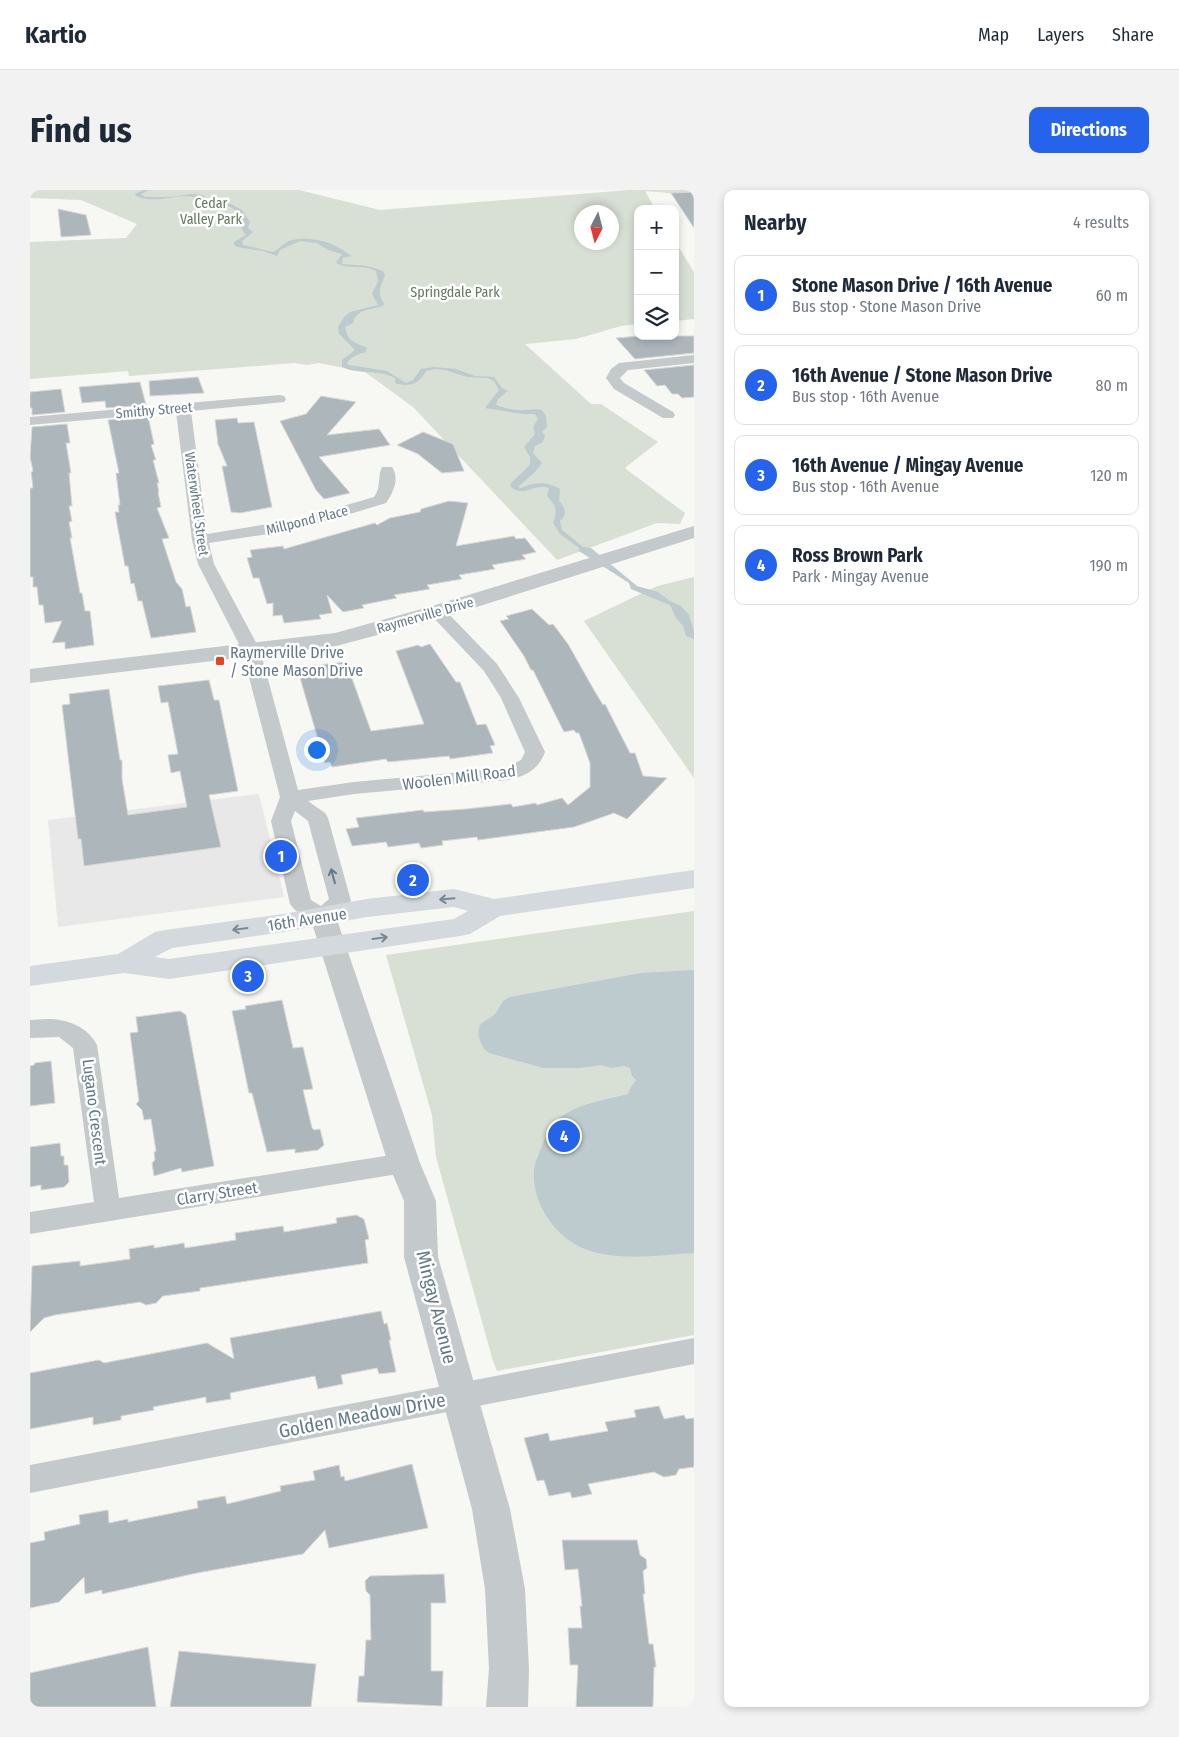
<!DOCTYPE html>
<html lang="en">
<head>
<meta charset="utf-8">
<style>
	:root { --surface:#fff; --page:#f2f2f3; --text:#1f2937; --muted:#747a83; --line:#e0e1e3; --accent:#2563eb }
	body { margin:0; font-family:"Fira Sans Condensed",sans-serif; background:var(--page); color:var(--text) }
	.controls { position:absolute; right:15px; top:15px; display:grid; overflow:hidden; border-radius:10px; box-shadow:0 2px 8px #0003 }
	.controls button { width:45px; height:45px; display:grid; place-items:center; padding:0; border:0; border-bottom:1px solid var(--line); background:var(--surface); color:var(--text); font:25px sans-serif }
	.compass { position:absolute; left:544px; top:15px; width:45px; height:45px; border-radius:50%; background:var(--surface); box-shadow:0 2px 8px #0003; rotate:186deg }
	.you { position:absolute; left:286px; top:559px; width:18px; height:18px; margin:-12px; border:4px solid #fff; border-radius:50%; background:#1a73e8; box-shadow:0 0 0 8px #1a73e833 }
	.badge { display:grid; place-items:center; width:32px; height:32px; border-radius:50%; background:var(--accent); color:#fff; font-size:16px; font-weight:700 }
	.pin { position:absolute; translate:-50% -50%; border:2px solid #fff; box-shadow:0 1px 5px #0006 }
	.list { margin:0; padding:0; list-style:none }
	h2 { display:flex; justify-content:space-between; align-items:center; height:65px; margin:0; padding:0 20px; font-size:21px }
	h2 small { font-size:16px; font-weight:400; color:var(--muted) }
	.list li { display:grid; grid-template-columns:32px 1fr auto; gap:15px; align-items:center; box-sizing:border-box; height:80px; margin:0 10px 10px; padding:0 10px; border:1px solid var(--line); border-radius:10px }
	.list b { display:block; font-size:19px; white-space:nowrap }
	.list p { margin:0; font-size:16px; white-space:nowrap; color:var(--muted) }
	.list em { font-size:16px; font-style:normal; color:var(--muted) }
	.icon { flex:none; width:28px; height:28px; fill:none; stroke:currentColor; stroke-width:2; stroke-linecap:round; stroke-linejoin:round }
	.map { position:relative; flex:none; width:664px; height:1517px; overflow:hidden; border-radius:10px }
	header { display:flex; align-items:center; gap:30px; box-sizing:border-box; height:70px; padding:0 25px; background:var(--surface); border-bottom:1px solid var(--line) }
	header strong { font-size:24px }
	nav { display:flex; gap:28px; margin-inline-start:auto; font-size:18px }
	.intro { display:flex; align-items:center; justify-content:space-between; box-sizing:border-box; height:120px; padding:0 30px }
	h1 { margin:0; font-size:35px }
	.button { padding:12px 22px; border-radius:10px; background:var(--accent); color:#fff; font-size:18px; font-weight:700 }
	main { display:flex; gap:30px; padding:0 30px }
	aside { flex:1; background:var(--surface); border-radius:10px; box-shadow:0 2px 8px #0003 }
	.map>svg:first-child { display:block }
	.built { fill:#e7e8e7 }
	.green { fill:#d8dfd4; fill-rule:evenodd }
	.water { fill:#bdcace }
	.building { fill:#adb6bb; stroke:#d8d8d6 }
	.lines { fill:none; stroke-linecap:round; stroke-linejoin:round }
	.minor { fill:#c4c9cb; fill-rule:evenodd }
	.tertiary { fill:#c4c9cb; fill-rule:evenodd }
	.secondary { fill:#d4d9dd; fill-rule:evenodd }
	.oneway { stroke:#647986 }
	.oneway2 { stroke:#758793 }
	.poi-dot { fill:#ed411d; stroke:#fff; stroke-width:2 }
	.labels { text-anchor:middle; stroke-width:5; stroke-linejoin:round; paint-order:stroke }
	.far-park-label { font-size:14px; fill:#66785f; stroke:#fff }
	.far-street-label { font-size:14px; fill:#647986; stroke:#fff }
	.poi-label { font-size:16px; fill:#647986; stroke:#fff; text-anchor:start }
	.street-label { font-size:16px; fill:#647986; stroke:#fff }
	.near-street-label { font-size:19px; fill:#647986; stroke:#fff }
</style>
</head>
<body>
<header>
<strong>Kartio</strong>
<nav><a>Map</a><a>Layers</a><a>Share</a></nav>
</header>
<div class="intro"><h1>Find us</h1><a class="button">Directions</a></div>
<main>
<div class="map">
<svg width="664" height="1517" viewBox="0 0 664 1517">
	<rect width="100%" height="100%" fill="#f7f7f3"/>
	<polygon class="built" points="229,604 254,707 28,737 18,630"/>
	<g class="green">
		<path d="M0 0H269L350 20 599 0H664V5L615 1 625 19H608V134L591 136 546 149 495 154 561 214H571L628 252 596 277V279L655 323 650 334 627 333 527 370 383 217 335 182 289 173 277 175 264 173 99 186 98 181 0 189V52L96 48 107 34 51 10 0 8ZM552 22H582V52H552Z"/>
		<polygon points="645,51 664,82 664,129 645,131"/>
		<polygon points="664,387 664,588 554,431 627,396"/>
		<polygon points="664,721 664,1145 467,1181 463,1171 406,967 402,925 356,765"/>
	</g>
	<g class="water">
		<path d="M113 0H119L111 4 115 7H142L160 4 173 5 178 9 195 11 212 20 220 32 218 38 223 42 212 51 213 55 243 62C249 59 253 54 259 51 275 46 296 50 309 58 314 60 316 63 322 66L313 68 312 74 337 76 353 81 355 85C351 96 346 103 354 113L353 116C341 120 327 118 323 133L315 137C319 154 324 151 337 158L336 162C328 164 322 166 317 173L319 175 357 181 376 193 383 190 391 179 404 177 426 179 445 186 464 187 472 198 478 201 468 209 466 215C474 218 486 221 495 220 502 220 505 218 512 220L516 226 517 237 512 242 515 245 513 252 505 256 503 263 512 273 505 282 488 297 491 298C504 292 517 291 530 299L529 311C535 316 538 325 530 331L532 340 553 357 561 358 607 396 628 402 640 411 651 416 659 425 664 441V449L656 446 653 436 646 428 640 415 601 399 599 393 549 361V358L530 344 523 333C528 320 526 316 517 306L519 298C504 292 494 309 480 296L481 293 500 275V267L494 257 505 244 503 237 508 229 505 224H493L455 218 469 200 464 191 458 188 437 187 415 180 405 179 396 181C389 194 379 198 365 193V188C348 179 329 185 312 177V170L325 160 309 144 308 137 314 127 320 122 348 115 342 104 348 91 346 81C334 74 318 80 306 73L312 64 298 60 287 53 270 51 250 60 247 66 233 61 207 57 204 55V52L216 45 211 38 213 34C207 14 195 15 177 11 169 10 164 6 155 6 139 7 121 13 106 6L105 4Z"/>
		<path d="M664 780V1063C629 1065 588 1072 555 1059 523 1047 498 1007 505 974 507 968 510 961 512 956 515 947 521 936 527 930 545 914 575 910 598 904L601 897 606 890 602 886 600 878 594 876 581 878 571 875 550 878H514L459 863C451 858 445 842 451 834 455 830 461 828 465 824 472 816 469 812 480 807L611 783Z"/>
	</g>
	<g class="building">
		<polygon points="664,2 664,38 641,3"/>
		<polygon points="28,19 56,25 61,45 31,47"/>
		<polygon points="610,146 664,146 664,163 605,169 586,148"/>
		<polygon points="664,175 664,207 652,208 648,204 642,204 635,195 627,196 614,180"/>
		<polygon points="168,187 174,203 120,206 119,191"/>
		<polygon points="110,192 116,215 76,218 75,211 52,213 49,197"/>
		<polygon points="31,199 35,222 2,225 2,218 0,218 0,202"/>
		<polygon points="291,206 326,212 297,245 349,239 360,255 289,267 320,303 294,309 286,300 250,231 276,224"/>
		<polygon points="118,226 124,254 121,255 126,270 123,270 129,293 127,293 129,302 128,302 131,317 127,318 139,348 132,349 146,392 152,399 156,417 160,416 166,442 121,448 112,411 108,411 104,393 101,394 98,376 95,376 88,339 85,322 89,322 88,315 90,315 86,283 89,283 78,230"/>
		<polygon points="207,228 208,233 224,232 242,317 210,323 201,322 192,276 197,276 188,254 185,230"/>
		<polygon points="37,234 40,253 36,253 41,283 39,283 42,316 39,316 42,331 39,332 42,348 40,348 50,403 52,403 55,421 60,421 64,455 35,459 35,452 22,453 32,431 15,433 13,415 9,415 7,397 3,397 3,387 0,387 0,298 3,298 1,282 3,281 0,267 2,237"/>
		<polygon points="393,242 423,254 434,281 412,283 388,264 367,255"/>
		<polygon points="419,311 438,313 426,356 484,346 486,349 495,348 506,362 492,365 496,369 462,375 465,379 429,385 432,389 397,395 400,399 364,405 367,408 332,415 334,418 313,422 297,405 302,423 289,425 291,429 254,433 252,425 243,426 243,413 237,414 229,388 223,388 217,368 222,367 220,360 253,356 254,359 345,333 347,335 360,328 390,322 391,319"/>
		<polygon points="502,419 519,435 523,434 538,454 564,500 573,515 575,514 600,563 605,563 613,586 637,588 597,629 584,623 544,637 448,650 447,647 412,651 413,655 391,658 389,653 358,657 356,652 322,656 316,639 329,637 326,628 393,620 394,622 436,619 481,614 483,617 506,613 507,615 532,608 538,615 560,597 560,573 549,543 546,543 544,540 534,542 503,480 501,480 494,466 470,431 479,429 476,426"/>
		<polygon points="400,454 426,492 430,492 447,535 456,534 465,555 460,556 463,563 420,569 419,566 358,572 356,569 302,577 300,572 295,573 268,481 278,479 278,476 316,472 341,541 394,534 366,461 388,455 391,457"/>
		<polygon points="179,490 184,510 189,510 208,601 179,605 191,657 54,676 51,649 48,649 32,515 40,514 39,504 79,499 90,570 92,570 92,589 98,625 157,617 150,581 141,583 138,565 148,564 138,512 131,513 128,496"/>
		<polygon points="252,810 263,858 273,857 283,899 273,900 282,938 284,940 290,939 294,955 288,960 265,963 265,959 237,962 222,903 219,903 202,821 216,819 215,816"/>
		<polygon points="150,821 156,825 184,976 152,982 151,978 124,986 122,973 125,970 124,962 126,961 121,929 114,930 112,920 106,914 109,911 100,843 108,842 106,827"/>
		<polygon points="21,871 25,913 0,916 0,876 4,875 5,873"/>
		<polygon points="30,953 31,966 34,966 34,975 38,975 39,992 34,997 11,1000 11,995 0,997 0,957"/>
		<polygon points="326,1025 334,1029 339,1049 335,1050 338,1073 170,1098 170,1101 133,1106 126,1113 116,1115 110,1112 25,1125 14,1128 0,1142 2,1076 50,1071 50,1076 100,1069 99,1059 124,1055 124,1058 154,1053 155,1058 206,1050 205,1043 253,1036 254,1042 307,1033 306,1028"/>
		<polygon points="351,1121 354,1134 357,1133 361,1150 359,1150 366,1182 349,1184 347,1178 311,1185 313,1194 288,1199 285,1186 200,1203 201,1209 176,1213 176,1207 123,1217 124,1220 91,1226 91,1230 63,1235 63,1227 0,1239 0,1183 69,1170 74,1173 177,1153 204,1169 200,1148"/>
		<polygon points="629,1216 634,1229 654,1225 656,1229 664,1228 664,1277 649,1279 646,1285 634,1287 624,1282 558,1294 562,1304 542,1308 540,1302 519,1306 514,1290 507,1291 494,1248 518,1243 520,1251 578,1241 575,1232 606,1227 604,1220"/>
		<polygon points="382,1274 398,1338 299,1358 295,1340 273,1364 167,1383 72,1404 72,1400 55,1404 54,1387 29,1412 0,1418 0,1353 15,1350 14,1342 50,1334 49,1325 78,1320 79,1333 98,1329 98,1332 168,1318 167,1311 195,1306 197,1314 251,1301 250,1296 285,1290 283,1281 309,1275 311,1287 314,1286 315,1291"/>
		<polygon points="532,1350 607,1350 610,1365 616,1369 617,1378 613,1381 615,1404 613,1404 619,1454 623,1454 626,1477 624,1477 623,1517 546,1517 548,1475 540,1475 538,1438 552,1438 550,1416 552,1416 548,1379 535,1380"/>
		<polygon points="414,1384 416,1413 401,1413 401,1481 413,1481 412,1516 327,1512 329,1486 334,1486 336,1450 341,1450 340,1405 336,1401 335,1391 340,1386"/>
		<polygon points="118,1457 126,1517 0,1517 0,1483"/>
		<polygon points="149,1461 286,1474 281,1517 140,1517"/>
	</g>
	<g class="lines">
		<g class="minor">
			<polygon points="664,165 664,173 598,180 590,188 594,193 643,222 645,225 643,228 633,228 584,199 576,188 581,179 589,173"/>
			<path d="M249 205 254 206 256 209 254 212 161 221 177 344 269 329 344 307C352 296 347 286 352 277H362C370 289 363 303 356 313L271 339 179 353 184 374 230 460 268 600 324 592 476 578 491 570 495 562 471 508 454 481 398 422 401 418 407 417 413 418 467 474 489 508 515 562C508 580 496 586 478 590L324 604 278 611 295 623 298 628 321 711C308 732 297 739 275 726 269 723 264 720 260 714L241 631 250 607 212 460 168 374 162 350 146 222 0 235V227ZM265 621 278 631 299 709 291 716 281 710 261 631Z"/>
			<path d="M17 829C37 829 57 836 67 855L89 1008 374 963 383 966 387 973 383 980 374 983 0 1044V1022L64 1012 43 858 29 847 0 848V830Z"/>
			<polygon points="664,1148 664,1174 0,1303 0,1275"/>
		</g>
		<g class="tertiary">
			<polygon points="664,336 664,348 415,427 306,456 0,493 0,479 305,443 399,417"/>
			<polygon points="293,718 303,721 306,727 390,973 406,1011 408,1067 480,1319 495,1399 499,1479 498,1517 456,1517 459,1479 455,1399 442,1319 374,1067 374,1011 358,973 280,727 283,721"/>
		</g>
		<path class="secondary" d="M664 680V698L470 726 440 744 430 746 139 789 94 783 0 796V776L88 764 125 742 135 740 253 724 337 709 424 699 464 709ZM424 717 438 721 424 729 139 769 125 767 142 758 253 742 337 727Z"/>
	</g>
	<defs><path id="oneway-shaft" d="M-6 0H5M1.5-3L5.5 0L1.5 3" fill="none" stroke-width="1.6" stroke-linecap="round" stroke-linejoin="round" transform="scale(1.25)"/></defs>
	<use class="oneway" href="#oneway-shaft" transform="translate(303 686) rotate(-105)"/>
	<g class="oneway2">
		<use href="#oneway-shaft" transform="translate(417 709) rotate(175)"/>
		<use href="#oneway-shaft" transform="translate(210 739) rotate(172)"/>
		<use href="#oneway-shaft" transform="translate(350 748) rotate(-8)"/>
	</g>
	<rect class="poi-dot" x="185" y="466" width="10" height="10" rx="2.5"/>
	<g class="labels">
		<g class="far-park-label">
			<text x="181" y="18">Cedar<tspan x="181" dy="16">Valley Park</tspan></text>
			<text x="425" y="107">Springdale Park</text>
		</g>
		<g class="far-street-label">
			<text transform="translate(124 220) rotate(-5)" y="5">Smithy Street</text>
			<text transform="translate(167 314) rotate(82)" y="5">Waterwheel Street</text>
			<text transform="translate(277 330) rotate(-14)" y="5">Millpond Place</text>
			<text transform="translate(395 425) rotate(-16)" y="5">Raymerville Drive</text>
		</g>
		<g class="poi-label">
			<text x="200" y="468">Raymerville Drive<tspan x="200" dy="18">/ Stone Mason Drive</tspan></text>
		</g>
		<g class="street-label">
			<text transform="translate(429 587) rotate(-7)" y="6">Woolen Mill Road</text>
			<text transform="translate(277 729) rotate(-9)" y="6">16th Avenue</text>
			<text transform="translate(65 922) rotate(83)" y="6">Lugano Crescent</text>
			<text transform="translate(187 1003) rotate(-9)" y="6">Clarry Street</text>
		</g>
		<g class="near-street-label">
			<text transform="translate(407 1117) rotate(76)" y="7">Mingay Avenue</text>
			<text transform="translate(332 1225) rotate(-11)" y="7">Golden Meadow Drive</text>
		</g>
	</g>
</svg>
<div class="controls">
<button>+</button>
<button>−</button>
<button><svg class="icon" aria-label="layers" viewBox="0 0 24 24"><path d="M12 4l9 5-9 5-9-5zM3 14l9 5 9-5"/></svg></button>
</div>
<svg class="compass" viewBox="-18 -18 36 36"><path d="M0-13l5 13h-10z" fill="#e53935"/><path d="M0 13l5-13h-10z" fill="#747a83"/></svg>
<div class="you"></div>
<div class="pin badge" style="left:251px;top:666px">1</div>
<div class="pin badge" style="left:383px;top:690px">2</div>
<div class="pin badge" style="left:218px;top:786px">3</div>
<div class="pin badge" style="left:534px;top:946px">4</div>
</div>
<aside>
<h2>Nearby<small>4 results</small></h2>
<ul class="list">
<li><span class="badge">1</span><div><b>Stone Mason Drive / 16th Avenue</b><p>Bus stop · Stone Mason Drive</p></div><em>60 m</em></li>
<li><span class="badge">2</span><div><b>16th Avenue / Stone Mason Drive</b><p>Bus stop · 16th Avenue</p></div><em>80 m</em></li>
<li><span class="badge">3</span><div><b>16th Avenue / Mingay Avenue</b><p>Bus stop · 16th Avenue</p></div><em>120 m</em></li>
<li><span class="badge">4</span><div><b>Ross Brown Park</b><p>Park · Mingay Avenue</p></div><em>190 m</em></li>
</ul>
</aside>
</main>
</body>
</html>
